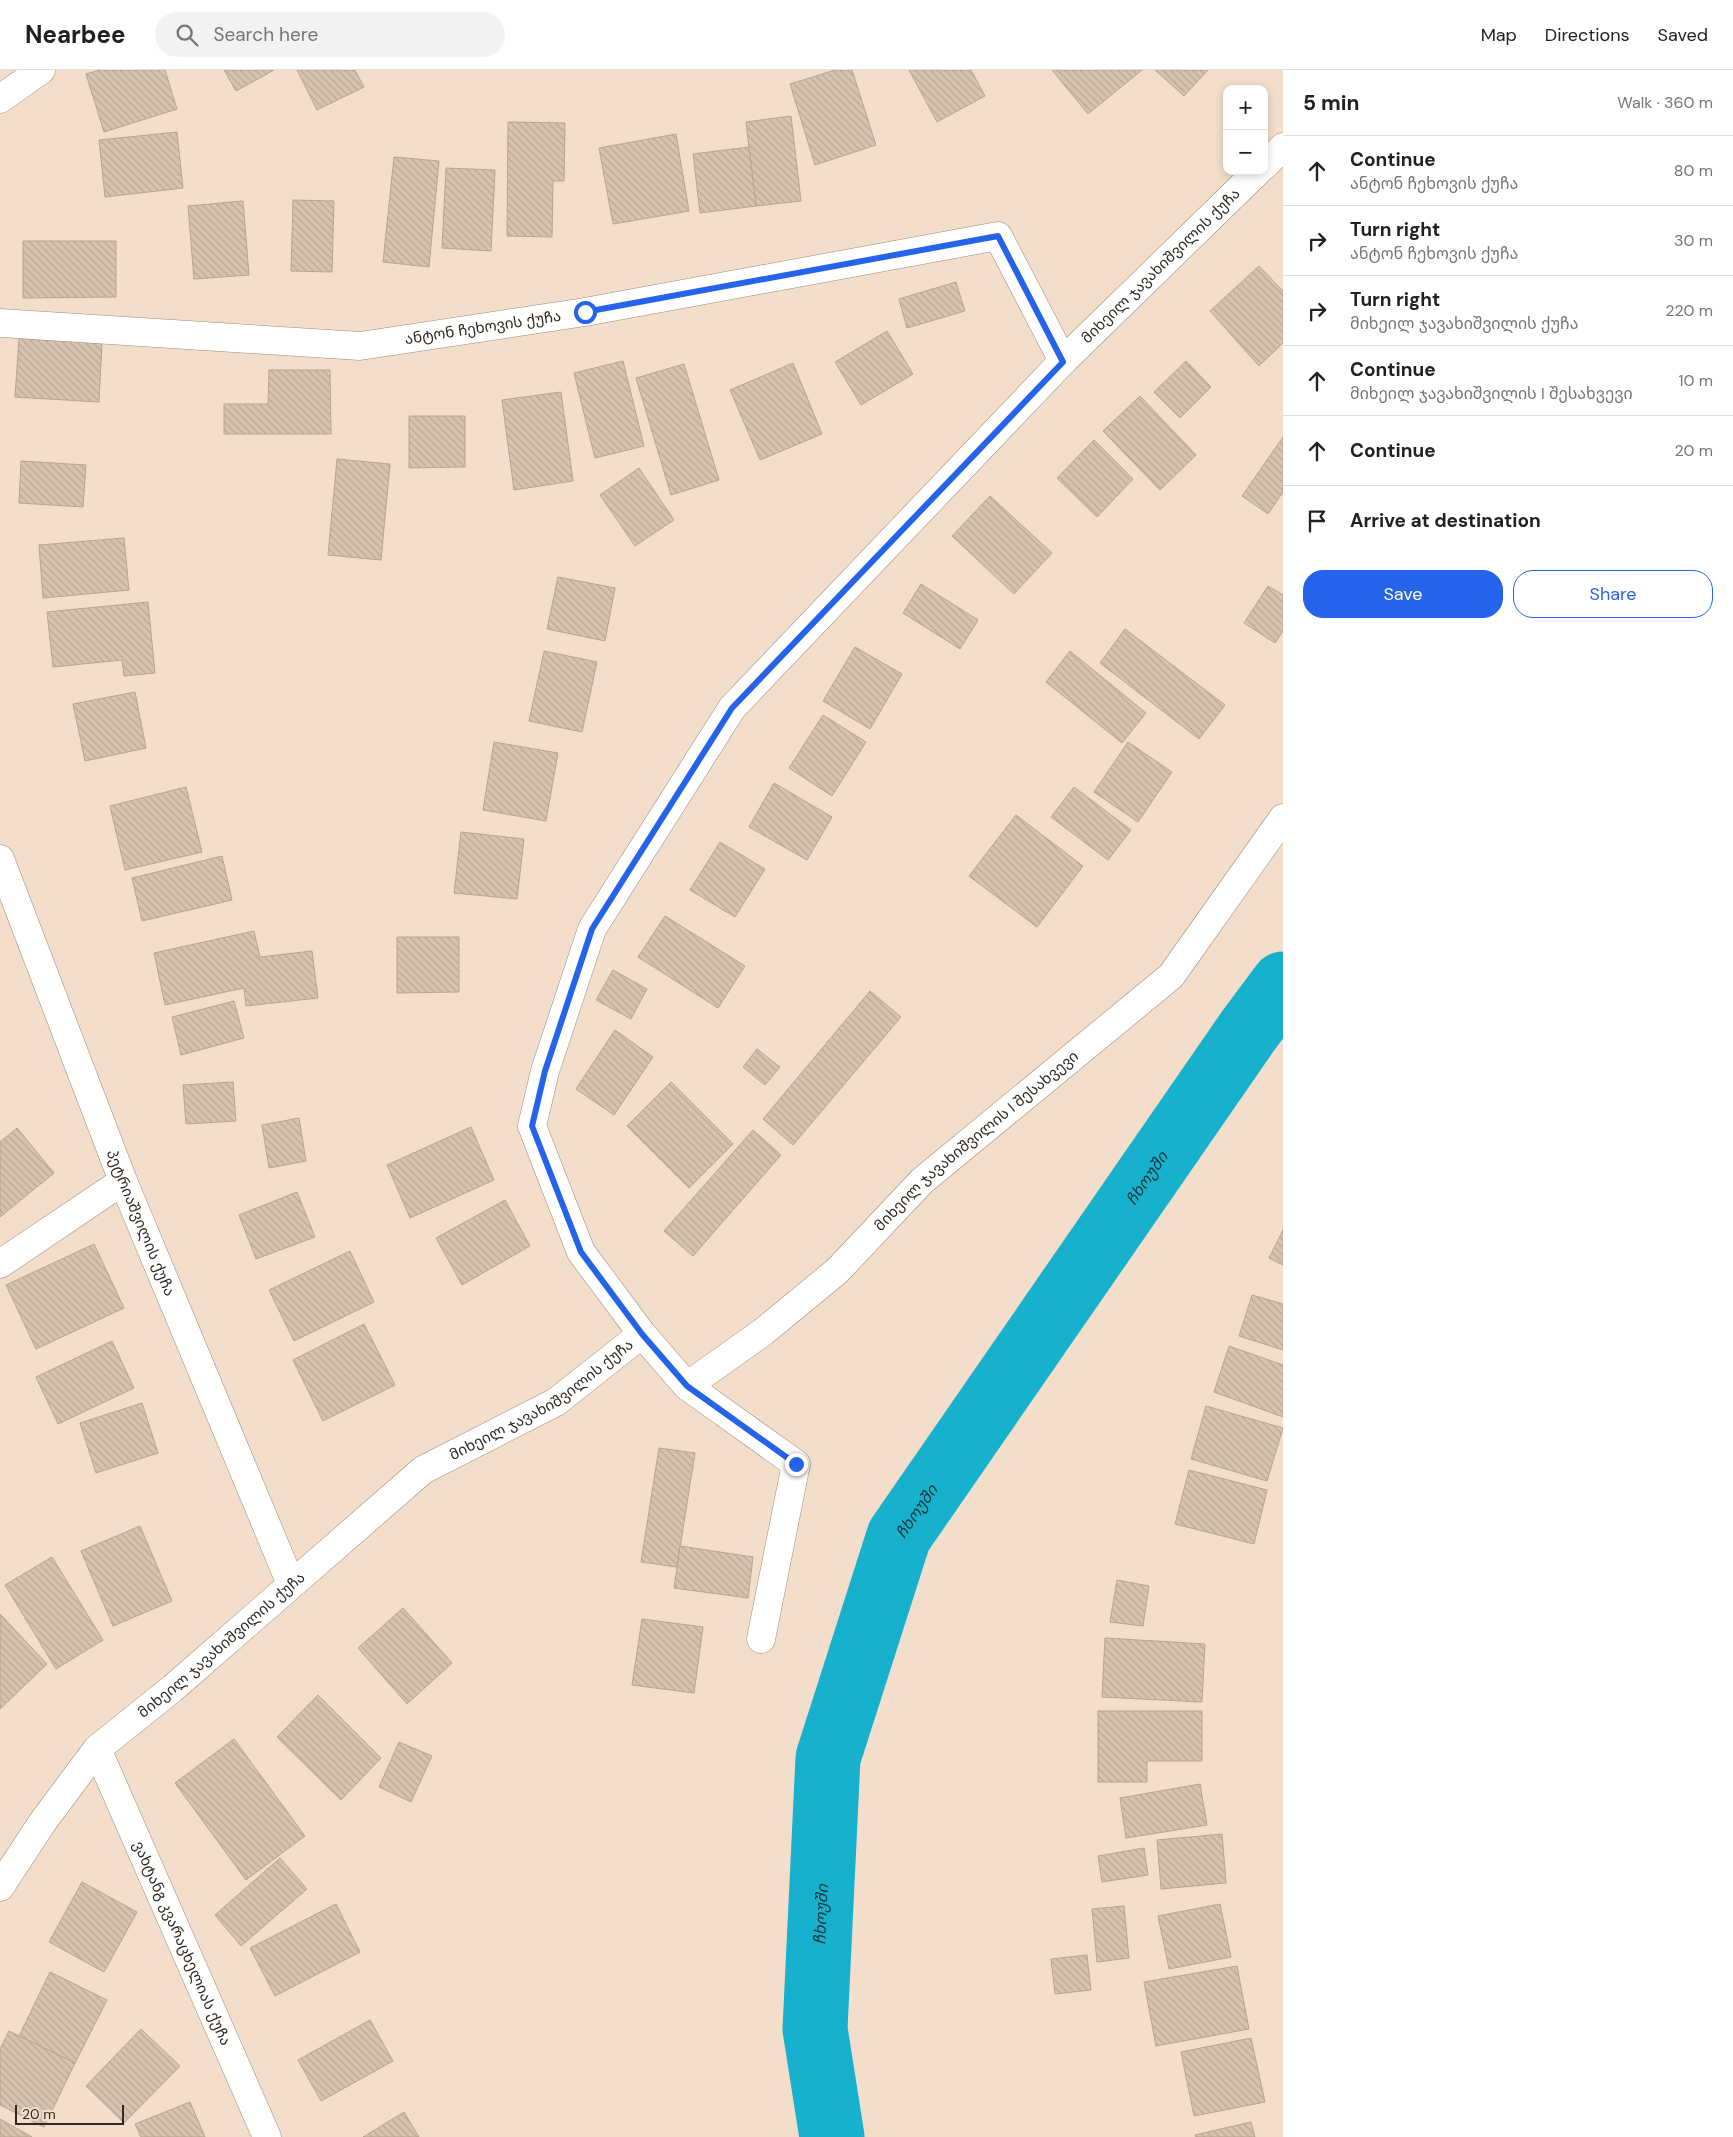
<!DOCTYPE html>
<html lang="en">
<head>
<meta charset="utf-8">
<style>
	:root { --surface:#fff; --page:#f2f2f2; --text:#202124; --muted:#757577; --line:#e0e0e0; --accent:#2563eb }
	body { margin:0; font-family:"DM Sans","Noto Sans Georgian",sans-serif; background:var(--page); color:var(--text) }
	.controls { position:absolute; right:15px; top:15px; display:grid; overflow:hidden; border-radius:10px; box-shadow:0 2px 8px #0003 }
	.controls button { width:45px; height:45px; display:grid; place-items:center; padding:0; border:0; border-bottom:1px solid var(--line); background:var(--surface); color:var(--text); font:25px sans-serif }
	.scale { position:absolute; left:15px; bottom:12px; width:109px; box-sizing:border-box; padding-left:5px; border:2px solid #312922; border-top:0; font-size:14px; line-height:18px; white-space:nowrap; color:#312922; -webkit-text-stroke:4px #f2decb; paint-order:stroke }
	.stop { position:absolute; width:15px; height:15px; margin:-11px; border:4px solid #2563eb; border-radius:50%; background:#fff }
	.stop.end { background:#2563eb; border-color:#fff; box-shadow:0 1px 5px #0008 }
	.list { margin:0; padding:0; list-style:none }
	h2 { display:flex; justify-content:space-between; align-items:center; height:65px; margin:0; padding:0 20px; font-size:21px }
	h2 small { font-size:16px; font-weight:400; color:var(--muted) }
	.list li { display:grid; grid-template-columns:32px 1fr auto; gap:15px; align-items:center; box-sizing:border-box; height:70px; padding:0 20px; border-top:1px solid var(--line) }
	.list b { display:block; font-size:19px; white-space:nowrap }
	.list p { margin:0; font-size:16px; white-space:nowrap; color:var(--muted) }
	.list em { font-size:16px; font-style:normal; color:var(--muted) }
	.actions { display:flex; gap:10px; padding:15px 20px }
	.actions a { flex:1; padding:11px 0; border:1px solid var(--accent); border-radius:20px; text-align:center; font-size:18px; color:var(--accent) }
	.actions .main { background:var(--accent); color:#fff }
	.icon { flex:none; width:28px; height:28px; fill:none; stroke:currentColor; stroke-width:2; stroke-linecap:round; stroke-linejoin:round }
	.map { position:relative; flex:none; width:1283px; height:2067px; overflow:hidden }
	header { display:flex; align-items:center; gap:30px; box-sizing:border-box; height:70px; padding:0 25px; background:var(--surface); border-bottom:1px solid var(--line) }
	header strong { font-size:24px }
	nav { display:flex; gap:28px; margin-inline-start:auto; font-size:18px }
	.search { width:350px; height:45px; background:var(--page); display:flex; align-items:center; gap:12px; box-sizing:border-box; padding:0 18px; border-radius:28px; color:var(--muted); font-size:19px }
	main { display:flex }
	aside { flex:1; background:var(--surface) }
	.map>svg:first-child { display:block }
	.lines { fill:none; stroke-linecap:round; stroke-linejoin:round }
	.river { stroke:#17b1cd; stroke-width:65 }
	.building { fill:url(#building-back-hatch); stroke:#b7a492 }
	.street-casing { stroke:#9c8a78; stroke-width:29 }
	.street { stroke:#fff; stroke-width:28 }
	.route { stroke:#2563eb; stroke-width:6 }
	.labels { text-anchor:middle; stroke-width:5; stroke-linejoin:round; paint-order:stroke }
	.street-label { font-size:15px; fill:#312922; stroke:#f2decb }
	.water-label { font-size:16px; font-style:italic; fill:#1c3238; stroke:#f2decb }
</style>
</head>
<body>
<header>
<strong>Nearbee</strong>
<div class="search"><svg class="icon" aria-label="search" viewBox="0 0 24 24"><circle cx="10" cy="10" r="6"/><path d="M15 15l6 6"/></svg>Search here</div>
<nav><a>Map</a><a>Directions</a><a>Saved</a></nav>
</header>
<main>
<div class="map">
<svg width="1283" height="2067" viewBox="0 0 1283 2067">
	<defs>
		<pattern id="building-back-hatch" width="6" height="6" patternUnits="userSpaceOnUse" patternTransform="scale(1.25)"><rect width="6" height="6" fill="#d7c3b1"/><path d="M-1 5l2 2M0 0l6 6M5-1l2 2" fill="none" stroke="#b9a898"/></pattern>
	</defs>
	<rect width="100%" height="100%" fill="#f2decb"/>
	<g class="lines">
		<path class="river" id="s1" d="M832 2067 815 1959 828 1688 899 1466 1248 961 1283 914"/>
	</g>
	<g class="building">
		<polygon points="100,0 165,0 177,39 104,62 86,4"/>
		<polygon points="224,0 274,0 236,21"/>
		<polygon points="297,0 355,0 364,17 317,40"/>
		<polygon points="835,0 852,0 876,75 815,95 790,14"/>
		<polygon points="909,0 971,0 985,26 937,52"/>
		<polygon points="1052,0 1142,0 1088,44"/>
		<polygon points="1155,0 1208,0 1184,26"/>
		<polygon points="791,46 801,131 756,136 746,52"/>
		<polygon points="508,52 565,53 564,111 553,111 552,167 507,166"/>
		<polygon points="177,62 183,118 105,127 99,70"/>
		<polygon points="676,64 689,141 613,154 599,78"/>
		<polygon points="749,77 756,136 700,143 693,84"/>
		<polygon points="394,87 439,91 429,197 383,192"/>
		<polygon points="446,98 495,100 491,181 442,178"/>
		<polygon points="293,130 334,131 332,202 291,201"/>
		<polygon points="243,131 249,205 194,209 188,136"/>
		<polygon points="23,171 116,171 116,227 23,228"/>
		<polygon points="1259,196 1283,221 1283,273 1259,296 1210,241"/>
		<polygon points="956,212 965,241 907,258 899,229"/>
		<polygon points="887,261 913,304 861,335 835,292"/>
		<polygon points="19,268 102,273 99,332 15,327"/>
		<polygon points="623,291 644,376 595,388 574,303"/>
		<polygon points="1186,291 1211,317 1180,348 1154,322"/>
		<polygon points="793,293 822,364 760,390 730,320"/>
		<polygon points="684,294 719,410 671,425 636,308"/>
		<polygon points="269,300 330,300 331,364 224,364 224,334 268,334"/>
		<polygon points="561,322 573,411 514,420 502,330"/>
		<polygon points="1140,326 1196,385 1160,420 1103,361"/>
		<polygon points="409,346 465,346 465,397 409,398"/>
		<polygon points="1283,367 1283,422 1268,444 1242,426"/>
		<polygon points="1094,370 1133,409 1097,447 1057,408"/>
		<polygon points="337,389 390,394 381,490 328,485"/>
		<polygon points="21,391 86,395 83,437 19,433"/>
		<polygon points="639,398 674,450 635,476 600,425"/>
		<polygon points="990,426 1052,483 1014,524 952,466"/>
		<polygon points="124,468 129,520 43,528 39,475"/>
		<polygon points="558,507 615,518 605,571 547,559"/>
		<polygon points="921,514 978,550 960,579 903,543"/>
		<polygon points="1268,516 1283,525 1283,561 1275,573 1244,553"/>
		<polygon points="148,532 155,603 124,606 122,590 53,597 47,542"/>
		<polygon points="1125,559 1225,635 1199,669 1100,593"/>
		<polygon points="855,577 902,604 870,659 823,631"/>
		<polygon points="544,581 597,592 582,662 529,651"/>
		<polygon points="1070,581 1146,643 1122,673 1046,612"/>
		<polygon points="135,622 146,678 85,691 73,634"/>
		<polygon points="823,645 866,672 832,726 789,698"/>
		<polygon points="494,672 558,683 546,751 483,740"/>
		<polygon points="1128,672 1172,702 1138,752 1094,722"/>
		<polygon points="774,713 832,747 807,790 749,757"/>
		<polygon points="186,717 202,782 125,800 110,736"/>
		<polygon points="1074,717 1131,760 1108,790 1051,747"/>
		<polygon points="1016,745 1083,796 1037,857 969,806"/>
		<polygon points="461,762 524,769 517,829 454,823"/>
		<polygon points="720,772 765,799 735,847 690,820"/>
		<polygon points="222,786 232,830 142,851 132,808"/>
		<polygon points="665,846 745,896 718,938 638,887"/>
		<polygon points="254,861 260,887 312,881 318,928 246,936 244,918 165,935 154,883"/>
		<polygon points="397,867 459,867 459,922 397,923"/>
		<polygon points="613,900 647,919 631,949 596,930"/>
		<polygon points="870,921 901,947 793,1075 763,1049"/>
		<polygon points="234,931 244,968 181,985 172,947"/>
		<polygon points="615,960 653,987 614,1045 576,1019"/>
		<polygon points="757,979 780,997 765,1015 743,997"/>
		<polygon points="233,1012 236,1051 186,1054 183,1015"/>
		<polygon points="671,1012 733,1074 689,1118 627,1056"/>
		<polygon points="299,1048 306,1091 269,1098 262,1055"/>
		<polygon points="471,1057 494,1110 410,1148 387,1095"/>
		<polygon points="17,1058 54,1103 0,1147 0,1072"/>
		<polygon points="753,1060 781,1085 693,1186 664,1161"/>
		<polygon points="297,1122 315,1167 256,1189 239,1145"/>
		<polygon points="505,1130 530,1176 462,1215 436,1168"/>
		<polygon points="1283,1160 1283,1195 1269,1188"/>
		<polygon points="94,1174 124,1238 36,1279 6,1215"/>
		<polygon points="350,1181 374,1232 294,1271 269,1220"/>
		<polygon points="1252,1225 1283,1234 1283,1280 1239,1266"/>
		<polygon points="364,1254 395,1315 323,1351 293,1290"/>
		<polygon points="112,1271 134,1318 58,1354 36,1307"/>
		<polygon points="1229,1276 1283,1295 1283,1347 1214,1322"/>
		<polygon points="142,1333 158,1383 96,1403 80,1353"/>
		<polygon points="1206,1336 1283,1358 1267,1411 1191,1389"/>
		<polygon points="659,1378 695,1383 677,1497 641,1492"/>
		<polygon points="1189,1400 1267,1420 1254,1474 1175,1454"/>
		<polygon points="140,1456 172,1531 113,1556 81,1481"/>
		<polygon points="680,1476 753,1487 748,1528 674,1518"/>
		<polygon points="52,1487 103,1570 56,1599 5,1515"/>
		<polygon points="1117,1510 1149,1516 1143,1556 1110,1552"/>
		<polygon points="403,1538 452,1593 407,1634 358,1578"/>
		<polygon points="0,1544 47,1594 0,1639"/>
		<polygon points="642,1549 703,1557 694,1623 632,1615"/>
		<polygon points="1105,1568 1205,1574 1202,1632 1102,1627"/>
		<polygon points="318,1625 381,1688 341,1730 277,1667"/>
		<polygon points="1098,1641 1202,1641 1202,1691 1147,1691 1147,1712 1098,1712"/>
		<polygon points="234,1669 305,1766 246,1810 175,1713"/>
		<polygon points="399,1672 432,1686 411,1732 379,1717"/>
		<polygon points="1200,1714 1207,1755 1126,1768 1120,1728"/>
		<polygon points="1222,1764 1226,1813 1161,1819 1157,1770"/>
		<polygon points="1144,1778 1148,1805 1102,1812 1098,1786"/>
		<polygon points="280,1788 307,1819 241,1876 215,1845"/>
		<polygon points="82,1812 137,1842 104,1902 49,1872"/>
		<polygon points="336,1834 360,1882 275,1926 250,1878"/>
		<polygon points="1220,1834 1231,1887 1169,1899 1158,1846"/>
		<polygon points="1124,1836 1129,1888 1097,1892 1092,1839"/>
		<polygon points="1087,1885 1091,1920 1055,1924 1051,1889"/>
		<polygon points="1237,1896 1249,1959 1156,1976 1144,1912"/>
		<polygon points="50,1902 107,1930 75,1993 19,1966"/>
		<polygon points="370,1950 393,1991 321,2031 298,1990"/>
		<polygon points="141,1959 180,1996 124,2053 86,2016"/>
		<polygon points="9,1961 75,1993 44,2057 0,2035 0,1979"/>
		<polygon points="1251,1968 1265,2032 1194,2046 1181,1982"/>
		<polygon points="190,2032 205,2067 141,2067 135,2054"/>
		<polygon points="404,2042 419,2067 363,2067"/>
		<polygon points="0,2049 32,2067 0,2067"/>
		<polygon points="1251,2052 1255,2067 1196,2067 1195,2065"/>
	</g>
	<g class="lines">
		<g class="street-casing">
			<g id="street">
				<polyline points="0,29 41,0"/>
				<polyline points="1264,96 1283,77"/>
				<path id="s2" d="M0 253 360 276 585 242 998 166 1063 291"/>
				<path id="s3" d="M0 789 123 1111 291 1514"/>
				<polyline points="0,1194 123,1111"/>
				<path id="s4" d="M642 1264 687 1316 763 1262 837 1201 922 1111 1171 906 1283 748"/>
				<polyline points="687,1316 796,1394 761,1569"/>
				<path id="s5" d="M97 1679 267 2067"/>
				<path id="s6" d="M0 1817 42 1753 97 1679 173 1618 423 1400 556 1332 642 1264 581 1182 532 1056 545 1001 592 859 732 638 1063 291 1258 101"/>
			</g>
		</g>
		<use href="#street" class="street"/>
	</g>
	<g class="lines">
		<polyline class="route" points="585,242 998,166 1063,292 732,638 592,859 545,1001 532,1056 581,1182 642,1264 687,1316 796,1394"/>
	</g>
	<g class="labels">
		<g class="street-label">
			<text dy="5" stroke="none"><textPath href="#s6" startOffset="2178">მიხეილ ჯავახიშვილის ქუჩა</textPath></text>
			<text dy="5" stroke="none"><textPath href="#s2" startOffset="485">ანტონ ჩეხოვის ქუჩა</textPath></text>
			<text dy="5" stroke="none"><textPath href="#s4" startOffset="449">მიხეილ ჯავახიშვილის I შესახვევი</textPath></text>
			<text dy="5" stroke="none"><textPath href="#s3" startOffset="390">პეტრიაშვილის ქუჩა</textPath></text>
			<text dy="5" stroke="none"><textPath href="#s6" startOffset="736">მიხეილ ჯავახიშვილის ქუჩა</textPath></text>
			<text dy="5" stroke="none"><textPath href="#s6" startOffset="331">მიხეილ ჯავახიშვილის ქუჩა</textPath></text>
			<text dy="5" stroke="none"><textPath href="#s5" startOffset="212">ვახტანგ კვარაცხელიას ქუჩა</textPath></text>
		</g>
		<g class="water-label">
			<text dy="6" stroke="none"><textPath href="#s1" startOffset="1049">ჩხოუში</textPath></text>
			<text dy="6" stroke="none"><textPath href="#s1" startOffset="644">ჩხოუში</textPath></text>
			<text dy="6" stroke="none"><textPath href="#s1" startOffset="224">ჩხოუში</textPath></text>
		</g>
	</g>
</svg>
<div class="controls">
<button>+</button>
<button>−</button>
</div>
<div class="scale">20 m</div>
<div class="stop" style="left:585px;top:242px"></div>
<div class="stop end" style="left:796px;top:1394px"></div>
</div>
<aside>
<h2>5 min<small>Walk · 360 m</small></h2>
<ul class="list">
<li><svg class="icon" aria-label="ahead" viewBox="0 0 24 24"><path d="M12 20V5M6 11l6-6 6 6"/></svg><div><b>Continue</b><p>ანტონ ჩეხოვის ქუჩა</p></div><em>80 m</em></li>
<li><svg class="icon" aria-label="right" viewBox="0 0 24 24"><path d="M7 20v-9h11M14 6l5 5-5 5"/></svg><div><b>Turn right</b><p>ანტონ ჩეხოვის ქუჩა</p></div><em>30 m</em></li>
<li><svg class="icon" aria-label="right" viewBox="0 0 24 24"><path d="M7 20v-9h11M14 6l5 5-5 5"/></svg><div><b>Turn right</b><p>მიხეილ ჯავახიშვილის ქუჩა</p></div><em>220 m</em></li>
<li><svg class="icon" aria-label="ahead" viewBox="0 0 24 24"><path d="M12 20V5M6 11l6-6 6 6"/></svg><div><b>Continue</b><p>მიხეილ ჯავახიშვილის I შესახვევი</p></div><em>10 m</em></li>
<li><svg class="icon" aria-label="ahead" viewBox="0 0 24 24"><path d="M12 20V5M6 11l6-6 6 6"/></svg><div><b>Continue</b></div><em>20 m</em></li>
<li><svg class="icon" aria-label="arrive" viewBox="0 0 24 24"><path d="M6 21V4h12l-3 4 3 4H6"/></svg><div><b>Arrive at destination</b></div></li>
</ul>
<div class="actions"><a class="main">Save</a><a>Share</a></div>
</aside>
</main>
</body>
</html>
